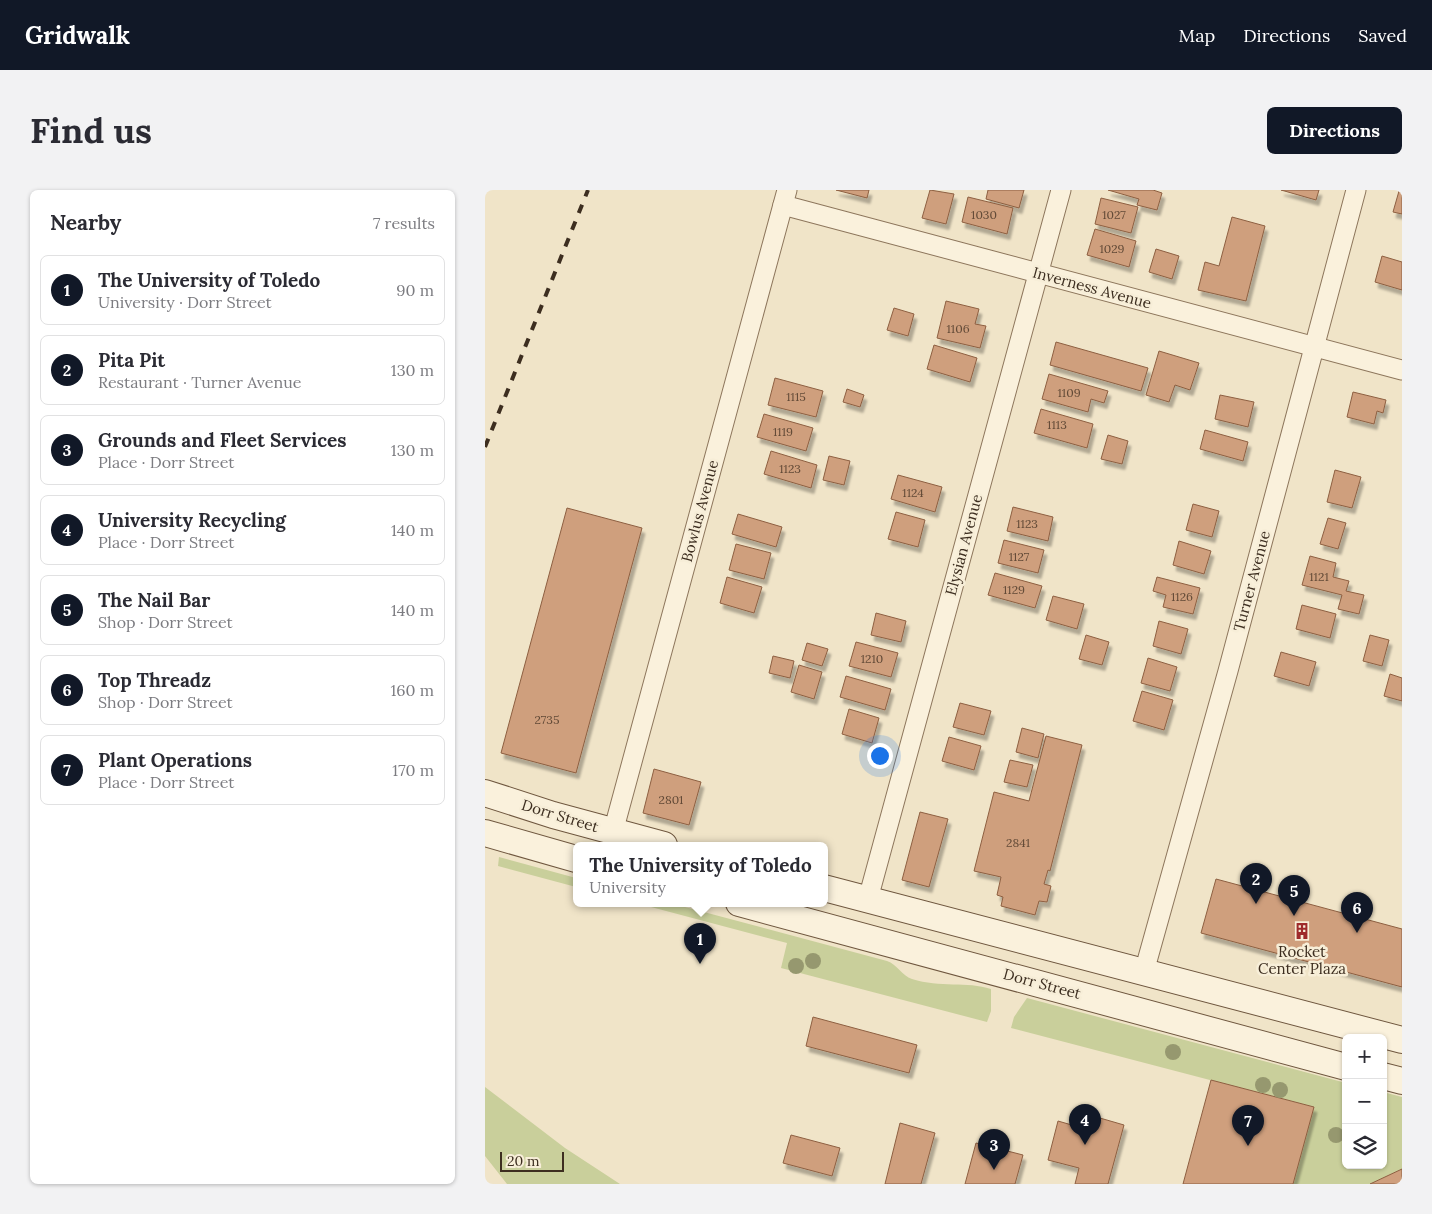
<!DOCTYPE html>
<html lang="en">
<head>
<meta charset="utf-8">
<style>
	:root { --surface:#fff; --page:#f2f2f3; --text:#2b2b33; --muted:#7c7c81; --line:#e1e1e2; --accent:#111827 }
	body { margin:0; font-family:Lora,serif; background:var(--page); color:var(--text) }
	.controls { position:absolute; right:15px; bottom:15px; display:grid; overflow:hidden; border-radius:8px; box-shadow:0 1px 4px #0004 }
	.controls button { width:45px; height:45px; display:grid; place-items:center; padding:0; border:0; border-bottom:1px solid var(--line); background:var(--surface); color:var(--text); font:25px sans-serif }
	.scale { position:absolute; left:15px; bottom:12px; width:64px; box-sizing:border-box; padding-left:5px; border:2px solid #3d2e20; border-top:0; font-size:14px; line-height:18px; white-space:nowrap; color:#3d2e20; -webkit-text-stroke:4px #f7eed8; paint-order:stroke }
	.you { position:absolute; left:394px; top:565px; width:18px; height:18px; margin:-12px; border:4px solid #fff; border-radius:50%; background:#1a73e8; box-shadow:0 0 0 8px #1a73e833 }
	.badge { display:grid; place-items:center; width:32px; height:32px; border-radius:50%; background:var(--accent); color:#fff; font-size:16px; font-weight:700 }
	.pin { position:absolute; translate:-50% -41px; filter:drop-shadow(0 1px 2px #0008) }
	.pin::after { content:''; position:absolute; top:26px; width:18px; height:15px; background:inherit; clip-path:polygon(0 0,100% 0,50% 100%) }
	.popup { position:absolute; left:88px; top:652px; width:255px; height:65px; box-sizing:border-box; display:grid; place-content:center; border-radius:8px; background:var(--surface); filter:drop-shadow(0 1px 4px #0005); font-size:16px; white-space:nowrap; color:var(--muted) }
	.popup b { font-size:19px; color:var(--text) }
	.popup::after { content:''; position:absolute; left:50%; top:100%; margin-left:-10px; border:10px solid transparent; border-top-color:var(--surface) }
	.list { margin:0; padding:0; list-style:none }
	h2 { display:flex; justify-content:space-between; align-items:center; height:65px; margin:0; padding:0 20px; font-size:21px }
	h2 small { font-size:16px; font-weight:400; color:var(--muted) }
	.list li { display:grid; grid-template-columns:32px 1fr auto; gap:15px; align-items:center; box-sizing:border-box; height:70px; margin:0 10px 10px; padding:0 10px; border:1px solid var(--line); border-radius:8px }
	.list b { display:block; font-size:19px; white-space:nowrap }
	.list p { margin:0; font-size:16px; white-space:nowrap; color:var(--muted) }
	.list em { font-size:16px; font-style:normal; color:var(--muted) }
	.icon { flex:none; width:28px; height:28px; fill:none; stroke:currentColor; stroke-width:2; stroke-linecap:round; stroke-linejoin:round }
	.map { position:relative; flex:none; width:917px; height:994px; overflow:hidden; border-radius:8px }
	header { display:flex; align-items:center; gap:30px; box-sizing:border-box; height:70px; padding:0 25px; background:var(--accent); color:#fff }
	header strong { font-size:24px }
	nav { display:flex; gap:28px; margin-inline-start:auto; font-size:18px }
	.intro { display:flex; align-items:center; justify-content:space-between; box-sizing:border-box; height:120px; padding:0 30px }
	h1 { margin:0; font-size:35px }
	.button { padding:12px 22px; border-radius:8px; background:var(--accent); color:#fff; font-size:18px; font-weight:700 }
	main { display:flex; gap:30px; padding:0 30px }
	aside { flex:1; background:var(--surface); border-radius:8px; box-shadow:0 1px 4px #0004 }
	.map>svg:first-child { display:block }
	.green { fill:#c9cf9b }
	.building { fill:#cf9f7d; stroke:#8d5f41; filter:url(#shadow) }
	.lines { fill:none; stroke-linecap:round; stroke-linejoin:round }
	.minor-casing { stroke:#8d765c; stroke-width:21 }
	.secondary-casing { stroke:#6f573f; stroke-width:28 }
	.minor { stroke:#faf1dc; stroke-width:19 }
	.secondary { stroke:#faf1dc; stroke-width:26 }
	.rail { stroke:#3d2e20; stroke-width:4; stroke-dasharray:9 9; stroke-linecap:butt }
	.tree { fill:#96986f }
	.labels { text-anchor:middle; stroke-width:5; stroke-linejoin:round; paint-order:stroke }
	.number-label { font-size:12px; fill:#624a37 }
	.street-label { font-size:15px; fill:#3d2e20; stroke:#f7eed8 }
	.poi-label { font-size:15px; fill:#3d2e20; stroke:#f7eed8 }
</style>
</head>
<body>
<header>
<strong>Gridwalk</strong>
<nav><a>Map</a><a>Directions</a><a>Saved</a></nav>
</header>
<div class="intro"><h1>Find us</h1><a class="button">Directions</a></div>
<main>
<aside>
<h2>Nearby<small>7 results</small></h2>
<ul class="list">
<li><span class="badge">1</span><div><b>The University of Toledo</b><p>University · Dorr Street</p></div><em>90 m</em></li>
<li><span class="badge">2</span><div><b>Pita Pit</b><p>Restaurant · Turner Avenue</p></div><em>130 m</em></li>
<li><span class="badge">3</span><div><b>Grounds and Fleet Services</b><p>Place · Dorr Street</p></div><em>130 m</em></li>
<li><span class="badge">4</span><div><b>University Recycling</b><p>Place · Dorr Street</p></div><em>140 m</em></li>
<li><span class="badge">5</span><div><b>The Nail Bar</b><p>Shop · Dorr Street</p></div><em>140 m</em></li>
<li><span class="badge">6</span><div><b>Top Threadz</b><p>Shop · Dorr Street</p></div><em>160 m</em></li>
<li><span class="badge">7</span><div><b>Plant Operations</b><p>Place · Dorr Street</p></div><em>170 m</em></li>
</ul>
</aside>
<div class="map">
<svg width="917" height="994" viewBox="0 0 917 994">
	<defs>
		<filter id="shadow"><feDropShadow dx="3" dy="5.5" stdDeviation="1" flood-color="#0004"/></filter>
	</defs>
	<rect width="100%" height="100%" fill="#f0e4c8"/>
	<g class="green">
		<polygon points="14,667 91,688 91,697 13,676"/>
		<path d="M151 713H185L402 771C412 774 417 786 427 789 455 798 482 791 506 799V821L502 832 296 778 302 753Z"/>
		<polygon points="542,808 861,893 861,975 898,975 898,902 917,907 917,979 885,994 808,994 828,917 526,838 529,827"/>
		<polygon points="0,897 80,958 135,994 22,994 0,966"/>
	</g>
	<g class="building">
		<polygon points="351,0 384,0 382,8"/>
		<polygon points="445,0 469,4 461,34 437,28"/>
		<polygon points="503,0 539,0 534,18 501,9"/>
		<polygon points="623,0 668,0 677,3 672,20 652,15 654,9"/>
		<polygon points="796,0 834,0 831,10"/>
		<polygon points="914,1 917,2 917,24 908,22"/>
		<polygon points="483,7 528,18 522,44 477,32"/>
		<polygon points="616,8 653,17 646,43 610,34"/>
		<polygon points="747,27 780,36 761,111 713,100 720,72 734,76"/>
		<polygon points="610,39 651,51 644,77 602,65"/>
		<polygon points="671,59 694,66 687,89 664,82"/>
		<polygon points="897,66 917,72 917,100 890,92"/>
		<polygon points="461,111 494,119 490,134 501,136 495,158 452,148"/>
		<polygon points="409,118 429,124 423,146 402,140"/>
		<polygon points="571,152 663,178 656,201 565,175"/>
		<polygon points="449,155 492,168 485,192 442,179"/>
		<polygon points="674,161 714,173 705,200 690,195 684,212 661,205"/>
		<polygon points="564,184 623,201 619,213 606,209 603,222 557,209"/>
		<polygon points="290,188 338,201 331,227 283,215"/>
		<polygon points="362,199 379,205 375,217 358,212"/>
		<polygon points="868,202 901,210 898,223 892,221 889,234 862,227"/>
		<polygon points="735,205 769,212 763,237 730,229"/>
		<polygon points="556,219 608,234 602,258 549,243"/>
		<polygon points="279,224 328,238 321,261 272,247"/>
		<polygon points="720,240 763,252 758,271 715,259"/>
		<polygon points="623,245 643,251 637,274 616,269"/>
		<polygon points="286,261 332,275 326,298 279,284"/>
		<polygon points="344,266 365,271 359,295 338,290"/>
		<polygon points="850,280 876,287 867,318 842,312"/>
		<polygon points="413,285 457,297 450,322 406,309"/>
		<polygon points="708,314 734,321 727,347 701,340"/>
		<polygon points="528,317 568,327 563,351 522,341"/>
		<polygon points="82,318 157,338 91,583 16,563"/>
		<polygon points="411,322 440,330 433,357 403,349"/>
		<polygon points="253,324 297,337 291,357 247,344"/>
		<polygon points="843,328 861,333 853,359 835,354"/>
		<polygon points="519,350 559,360 553,383 513,373"/>
		<polygon points="694,351 726,361 719,384 688,375"/>
		<polygon points="251,354 286,363 279,389 244,380"/>
		<polygon points="825,366 851,373 848,387 864,391 861,401 879,405 874,424 853,419 857,405 817,395"/>
		<polygon points="510,383 557,396 550,418 503,405"/>
		<polygon points="242,387 277,397 269,423 235,413"/>
		<polygon points="672,387 715,398 708,424 678,417 681,405 668,401"/>
		<polygon points="568,406 599,414 592,439 561,430"/>
		<polygon points="817,415 851,424 845,448 811,439"/>
		<polygon points="391,423 421,431 416,452 386,445"/>
		<polygon points="674,431 703,439 696,464 668,456"/>
		<polygon points="601,445 624,452 617,475 594,469"/>
		<polygon points="885,445 904,450 897,476 878,471"/>
		<polygon points="371,452 413,463 406,487 364,476"/>
		<polygon points="322,453 343,459 337,476 317,470"/>
		<polygon points="796,462 831,472 824,496 789,486"/>
		<polygon points="288,466 309,471 305,488 284,483"/>
		<polygon points="663,468 692,477 685,501 656,493"/>
		<polygon points="314,475 337,482 329,509 306,502"/>
		<polygon points="905,484 917,488 917,511 899,506"/>
		<polygon points="361,486 406,499 400,520 355,507"/>
		<polygon points="657,501 688,510 679,540 648,531"/>
		<polygon points="475,513 506,521 499,545 468,537"/>
		<polygon points="364,519 394,528 387,553 357,544"/>
		<polygon points="537,538 559,544 553,568 531,562"/>
		<polygon points="561,546 597,555 565,681 563,680 559,694 566,696 562,712 554,711 550,725 516,716 518,707 512,705 516,687 489,681 509,602 544,611"/>
		<polygon points="464,547 496,556 489,580 457,571"/>
		<polygon points="525,570 548,575 542,597 519,592"/>
		<polygon points="169,579 216,592 204,635 158,623"/>
		<polygon points="435,622 463,629 444,697 417,690"/>
		<polygon points="731,689 917,739 917,797 716,743"/>
		<polygon points="328,827 432,855 424,883 321,856"/>
		<polygon points="726,890 829,917 808,994 698,994"/>
		<polygon points="608,926 639,935 623,994 590,994 594,978 563,970 573,931 604,940"/>
		<polygon points="415,933 450,943 436,994 400,994"/>
		<polygon points="306,945 355,958 347,986 298,973"/>
		<polygon points="491,953 538,965 530,994 480,994"/>
		<polygon points="917,979 917,994 885,994"/>
	</g>
	<g class="lines">
		<g class="minor-casing">
			<g id="minor">
				<polyline points="298,15 917,180"/>
				<polyline points="128,642 302,0"/>
				<polyline points="383,709 576,0"/>
				<polyline points="659,782 743,481 871,0"/>
			</g>
		</g>
		<g class="secondary-casing">
			<g id="secondary">
				<polyline points="0,603 68,625 179,655"/>
				<polyline points="0,643 91,669"/>
				<polyline points="339,698 917,850"/>
				<polyline points="254,713 861,877"/>
				<polyline points="898,886 917,891"/>
			</g>
		</g>
		<use href="#minor" class="minor"/>
		<use href="#secondary" class="secondary"/>
		<polyline class="rail" points="0,257 103,0"/>
	</g>
	<g class="tree">
		<circle cx="328" cy="771" r="8"/>
		<circle cx="311" cy="776" r="8"/>
		<circle cx="688" cy="862" r="8"/>
		<circle cx="778" cy="895" r="8"/>
		<circle cx="795" cy="900" r="8"/>
		<circle cx="851" cy="945" r="8"/>
	</g>
	<defs>
		<g id="building-bare" transform="scale(1.35)"><path d="M-4-6H4V6H1V3H-1V6H-4ZM-2.5-4.3h1.7v1.8h-1.7ZM.8-4.3h1.7v1.8H.8ZM-2.5-1h1.7V.8h-1.7ZM.8-1h1.7V.8H.8Z" fill="#9e2a2b" stroke="#f7eed8" stroke-width="2.5" paint-order="stroke"/></g>
	</defs>
	<g fill-rule="evenodd">
		<use href="#building-bare" x="817" y="741"/>
	</g>
	<g class="labels">
		<g class="number-label">
			<text x="499" y="29">1030</text>
			<text x="629" y="29">1027</text>
			<text x="627" y="63">1029</text>
			<text x="473" y="143">1106</text>
			<text x="584" y="207">1109</text>
			<text x="311" y="211">1115</text>
			<text x="572" y="239">1113</text>
			<text x="298" y="246">1119</text>
			<text x="305" y="283">1123</text>
			<text x="428" y="307">1124</text>
			<text x="542" y="338">1123</text>
			<text x="534" y="371">1127</text>
			<text x="834" y="391">1121</text>
			<text x="529" y="404">1129</text>
			<text x="697" y="411">1126</text>
			<text x="387" y="473">1210</text>
			<text x="62" y="534">2735</text>
			<text x="186" y="614">2801</text>
			<text x="533" y="657">2841</text>
		</g>
		<g class="street-label">
			<text transform="translate(607 98) rotate(15)" y="5">Inverness Avenue</text>
			<text transform="translate(215 321) rotate(-75)" y="5">Bowlus Avenue</text>
			<text transform="translate(479 355) rotate(-75)" y="5">Elysian Avenue</text>
			<text transform="translate(767 391) rotate(-75)" y="5">Turner Avenue</text>
			<text transform="translate(75 626) rotate(17)" y="5">Dorr Street</text>
			<text transform="translate(557 794) rotate(15)" y="5">Dorr Street</text>
		</g>
		<g class="poi-label">
			<text x="817" y="767">Rocket<tspan x="817" dy="17">Center Plaza</tspan></text>
		</g>
	</g>
</svg>
<div class="controls">
<button>+</button>
<button>−</button>
<button><svg class="icon" aria-label="layers" viewBox="0 0 24 24"><path d="M12 4l9 5-9 5-9-5zM3 14l9 5 9-5"/></svg></button>
</div>
<div class="scale">20 m</div>
<div class="you"></div>
<div class="pin badge" style="left:215px;top:774px">1</div>
<div class="popup"><b>The University of Toledo</b>University</div>
<div class="pin badge" style="left:771px;top:714px">2</div>
<div class="pin badge" style="left:509px;top:980px">3</div>
<div class="pin badge" style="left:600px;top:955px">4</div>
<div class="pin badge" style="left:809px;top:726px">5</div>
<div class="pin badge" style="left:872px;top:743px">6</div>
<div class="pin badge" style="left:763px;top:956px">7</div>
</div>
</main>
</body>
</html>
